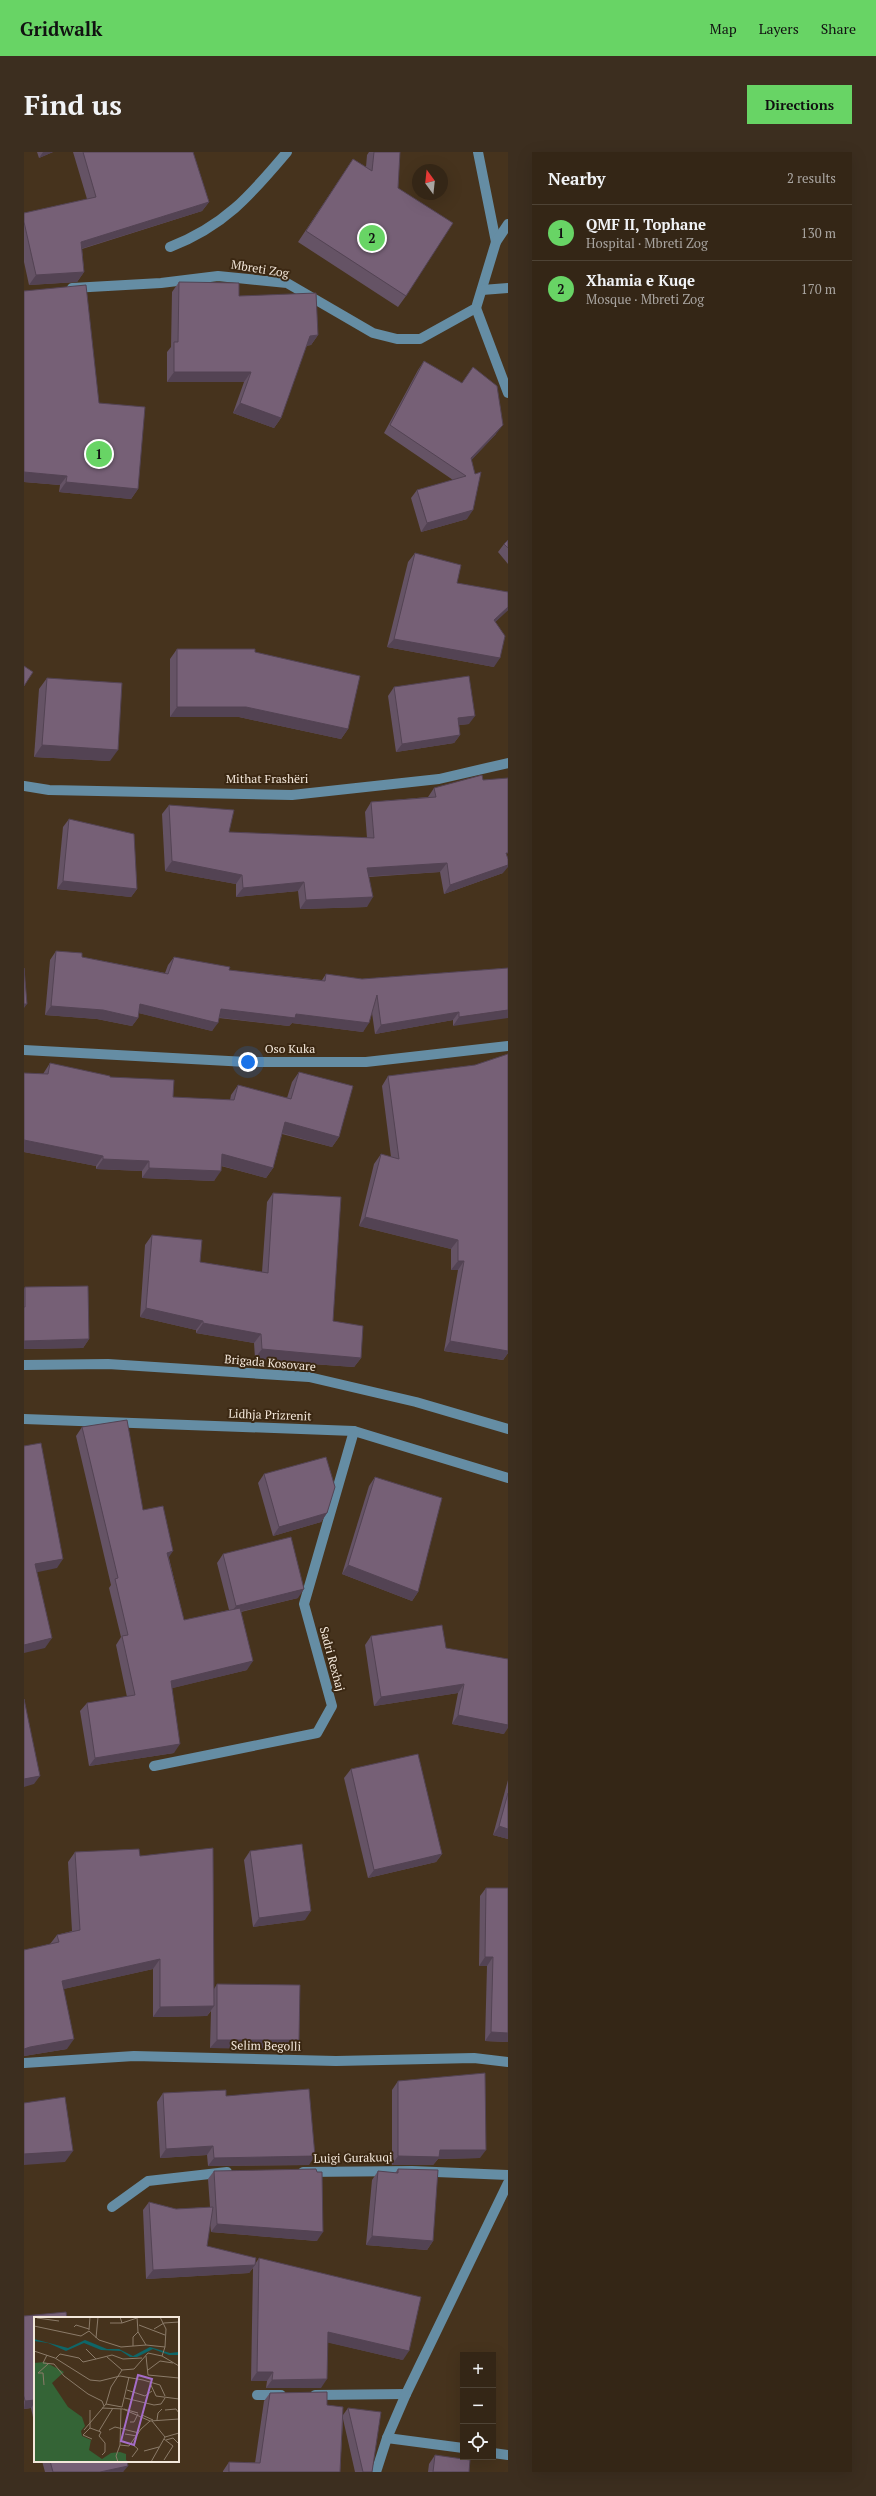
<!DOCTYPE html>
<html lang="en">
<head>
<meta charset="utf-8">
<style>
	:root { --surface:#342616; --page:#3c2e1f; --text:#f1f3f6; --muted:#a9a5a1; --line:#4e4335; --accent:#68d465 }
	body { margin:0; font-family:"PT Serif",serif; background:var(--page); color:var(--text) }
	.controls { position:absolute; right:12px; bottom:12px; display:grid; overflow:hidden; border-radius:0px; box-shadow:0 4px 16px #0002 }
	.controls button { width:36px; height:36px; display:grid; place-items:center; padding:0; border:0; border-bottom:1px solid var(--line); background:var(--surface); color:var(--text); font:20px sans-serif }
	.compass { position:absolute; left:388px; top:12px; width:36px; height:36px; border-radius:50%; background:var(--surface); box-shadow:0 4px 16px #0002; rotate:345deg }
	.you { position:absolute; left:224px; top:910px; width:14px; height:14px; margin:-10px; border:3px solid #fff; border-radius:50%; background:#1a73e8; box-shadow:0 0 0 6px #1a73e833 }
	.badge { display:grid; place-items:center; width:26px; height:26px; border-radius:50%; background:var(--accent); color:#111; font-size:13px; font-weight:700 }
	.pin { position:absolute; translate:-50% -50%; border:2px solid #fff; box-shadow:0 1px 4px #0006 }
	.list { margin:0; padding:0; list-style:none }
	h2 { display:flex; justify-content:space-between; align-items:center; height:52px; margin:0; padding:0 16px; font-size:17px }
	h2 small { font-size:13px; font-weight:400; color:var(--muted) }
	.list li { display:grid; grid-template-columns:26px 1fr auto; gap:12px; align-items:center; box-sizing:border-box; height:56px; padding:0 16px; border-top:1px solid var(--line) }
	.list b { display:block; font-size:15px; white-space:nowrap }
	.list p { margin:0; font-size:13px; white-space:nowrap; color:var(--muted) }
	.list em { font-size:13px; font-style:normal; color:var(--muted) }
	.icon { flex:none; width:22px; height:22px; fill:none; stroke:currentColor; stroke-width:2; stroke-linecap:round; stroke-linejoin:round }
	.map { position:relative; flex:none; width:484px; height:2320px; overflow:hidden; border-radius:0px }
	header { display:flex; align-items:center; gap:24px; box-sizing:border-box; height:56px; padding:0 20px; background:var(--accent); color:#111 }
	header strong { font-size:19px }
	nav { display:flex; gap:22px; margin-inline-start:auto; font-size:14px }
	.intro { display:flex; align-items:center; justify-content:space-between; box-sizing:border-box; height:96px; padding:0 24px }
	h1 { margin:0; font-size:28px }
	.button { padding:10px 18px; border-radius:0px; background:var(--accent); color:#111; font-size:14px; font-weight:700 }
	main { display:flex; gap:24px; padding:0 24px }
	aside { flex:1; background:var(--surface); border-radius:0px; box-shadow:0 4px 16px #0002 }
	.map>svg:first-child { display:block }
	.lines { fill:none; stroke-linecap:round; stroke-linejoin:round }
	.minor { stroke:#658da4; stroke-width:10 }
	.wall { fill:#655365 }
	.shaded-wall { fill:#534353 }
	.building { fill:#766076; stroke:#534353 }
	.labels { text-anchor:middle; stroke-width:4; stroke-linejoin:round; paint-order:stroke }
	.street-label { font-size:12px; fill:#f3e7da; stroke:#3b2813 }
	.inset-road { fill:none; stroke:#8b7b69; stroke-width:1 }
	.view { fill:#a56dc8; fill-opacity:0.15; stroke:#a56dc8; stroke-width:2 }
	.inset-edge { fill:none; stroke:#f3e7da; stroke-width:2 }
</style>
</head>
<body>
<header>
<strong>Gridwalk</strong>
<nav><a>Map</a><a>Layers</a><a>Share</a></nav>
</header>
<div class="intro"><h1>Find us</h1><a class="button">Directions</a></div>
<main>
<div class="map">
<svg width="484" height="2320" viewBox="0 0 484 2320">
	<rect width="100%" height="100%" fill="#46331d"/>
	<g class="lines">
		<g class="minor">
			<polyline points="454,0 472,90"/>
			<path d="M146 95C200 74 226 44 263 0"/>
			<polyline points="48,136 137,131 194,124 263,131 349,181 373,187 396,187 452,156 472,90 484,72"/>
			<polyline points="458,138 484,136"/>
			<polyline points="452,156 484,241"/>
			<polyline points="0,634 25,638 268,643 415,627 484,611"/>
			<polyline points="0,898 223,910 342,910 484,894"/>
			<polyline points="0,1213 84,1212 285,1225 392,1250 484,1277"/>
			<polyline points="0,1267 330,1279 484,1326"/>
			<polyline points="130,1614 293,1581 308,1554 280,1452 330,1279"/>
			<polyline points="0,1911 110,1904 312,1909 450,1906 484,1910"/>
			<polyline points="279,2020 388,2019 484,2023"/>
			<polyline points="88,2055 124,2029 203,2020"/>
			<polyline points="233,2243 257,2243"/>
			<polyline points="291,2243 382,2242"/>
			<polyline points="363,2286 439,2296"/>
			<polyline points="469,2301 484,2303"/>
			<polyline points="352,2320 363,2286 382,2242 484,2031"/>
		</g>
	</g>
	<g class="wall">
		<polygon points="13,0 29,0 15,6"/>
		<polygon points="49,0 169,0 185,50 178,59 58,97 60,120 53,130 5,133 0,110 0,61 63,47"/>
		<polygon points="345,0 376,0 374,36 382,144 374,155 274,90 329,7 342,15 343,3"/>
		<polygon points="155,130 215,144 294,183 287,193 282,194 257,266 250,276 209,261 220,230 143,230 143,200 147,195 148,140"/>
		<polygon points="0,139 75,251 114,337 107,347 35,340 36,333 0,330"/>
		<polygon points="400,209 472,282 447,308 443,367 397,380 387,346 393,338 429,328 360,281 394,218"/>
		<polygon points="484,388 484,412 474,400 480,392"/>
		<polygon points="391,401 433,431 484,440 484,458 471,470 470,515 363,495 384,410"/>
		<polygon points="153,497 231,500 324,577 317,587 215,565 146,565 146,507"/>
		<polygon points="23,526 86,609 10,605 15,537"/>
		<polygon points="370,535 445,572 435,573 436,583 430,591 372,600 364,544"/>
		<polygon points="410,636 479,721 420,742 416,720 345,725 343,755 276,757 274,739 212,745 212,732 141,719 138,662 145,653 205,680 343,686 341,660 347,650 404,645"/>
		<polygon points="45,667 113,737 107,745 33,737 39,675"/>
		<polygon points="32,799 58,805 141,821 144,813 150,805 205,818 298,828 302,822 338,827 484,816 429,874 429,868 351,882 348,861 339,880 268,871 265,874 195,866 188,879 115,861 114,866 108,874 73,867 21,863 26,808"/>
		<polygon points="484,902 484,1201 479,1208 420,1199 434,1118 427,1118 427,1097 335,1074 350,1012 357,1002 367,1005 358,934 364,924 451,913"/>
		<polygon points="26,911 86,925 149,945 206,948 207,943 214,933 263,946 268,930 275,920 315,985 308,995 258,982 249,1016 242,1026 197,1014 190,1029 118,1026 118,1019 72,1017 72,1014 0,1000 0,921 19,922"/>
		<polygon points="249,1041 309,1169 337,1206 330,1215 274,1211 231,1206 230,1191 172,1181 172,1178 116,1165 121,1093 128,1083 176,1110 238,1120 243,1050"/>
		<polygon points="1,1135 65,1187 59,1196 0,1197 0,1137"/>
		<polygon points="58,1275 119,1358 145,1406 160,1468 205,1458 193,1411 199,1402 274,1446 217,1460 223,1518 148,1536 150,1601 65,1614 56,1559 63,1551 103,1545 92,1493 97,1485 85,1436 87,1433 52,1284"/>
		<polygon points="240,1322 303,1361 297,1370 249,1384 234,1331"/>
		<polygon points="351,1325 394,1440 388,1449 318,1422 345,1334"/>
		<polygon points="347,1484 422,1496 480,1582 428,1572 434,1541 350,1554 341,1493"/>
		<polygon points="327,1617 418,1702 412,1710 344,1726 320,1626"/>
		<polygon points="484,1628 484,1687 469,1683"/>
		<polygon points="226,1699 281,1768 229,1775 220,1708"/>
		<polygon points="51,1700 116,1704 190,1837 193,1832 275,1888 269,1897 186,1896 187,1859 183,1864 129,1865 129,1817 39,1837 43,1897 0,1904 0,1798 26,1792 33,1783 48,1779 44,1710"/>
		<polygon points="462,1736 484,1890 461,1889 463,1814 455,1814 456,1744"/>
		<polygon points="374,1929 456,2006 414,2007 409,2013 368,2013 368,1938"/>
		<polygon points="139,1941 202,1944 285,2013 184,2014 183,2003 136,2006 133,1950"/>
		<polygon points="374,2017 409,2089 403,2098 342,2093 348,2028 354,2019 371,2021"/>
		<polygon points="190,2019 293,2089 187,2080 186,2071 183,2094 231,2112 235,2106 379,2208 303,2190 297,2236 242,2236 243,2229 227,2229 229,2116 225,2121 122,2127 119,2058 125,2050 152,2057 186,2055 184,2027"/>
		<polygon points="0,2164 11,2166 11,2275 7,2256 0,2257"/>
		<polygon points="246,2241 303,2253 319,2263 324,2256 348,2320 331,2320 319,2267 316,2320 199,2320 199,2319 205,2310 231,2311 240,2249"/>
		<polygon points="411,2303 445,2320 404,2320 405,2312"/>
		<polygon points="18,2309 103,2309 99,2320 21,2320"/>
	</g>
	<g class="shaded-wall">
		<polygon points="19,0 29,0 15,6"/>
		<polygon points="185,50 178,59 50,99 57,90"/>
		<polygon points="60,120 53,130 5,133 12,123"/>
		<polygon points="294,183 287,193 279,194 286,184"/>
		<polygon points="150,220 227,220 220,230 143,230"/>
		<polygon points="216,251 257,266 250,276 209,261"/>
		<polygon points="479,273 472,282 441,315 447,306"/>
		<polygon points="0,320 43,324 36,333 0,330"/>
		<polygon points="42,330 114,337 107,347 35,340"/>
		<polygon points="449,358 443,367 397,380 403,371"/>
		<polygon points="484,455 484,458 464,477 470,468"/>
		<polygon points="370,487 476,506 470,515 363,495"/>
		<polygon points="153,555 222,555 324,577 317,587 215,565 146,565"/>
		<polygon points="451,564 445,572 428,574 434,566"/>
		<polygon points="436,583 430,591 372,600 378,592"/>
		<polygon points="18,593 94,598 86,609 10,605"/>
		<polygon points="148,709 218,723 212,732 141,719"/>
		<polygon points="423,711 416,720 336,725 343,716"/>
		<polygon points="484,713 484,715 479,721 420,742 426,733"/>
		<polygon points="39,729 113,737 107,745 33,737"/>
		<polygon points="280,730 274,739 212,745 219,736"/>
		<polygon points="349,745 343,755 276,757 282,748"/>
		<polygon points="0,852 3,852 0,856"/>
		<polygon points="116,852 194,871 188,879 110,860"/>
		<polygon points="27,854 79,858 114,866 108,874 73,867 21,863"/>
		<polygon points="197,857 272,862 345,871 339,880 268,871 265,874 191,865"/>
		<polygon points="484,858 484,866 429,874 435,865"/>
		<polygon points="435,860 429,868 351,882 357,873"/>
		<polygon points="261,970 315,985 308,995 254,980"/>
		<polygon points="0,988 79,1004 72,1014 0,1000"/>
		<polygon points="198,1002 249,1016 242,1026 191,1012"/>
		<polygon points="79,1007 125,1009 118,1019 72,1017"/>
		<polygon points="125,1016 197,1019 190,1029 118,1026"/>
		<polygon points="341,1065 434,1088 427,1097 335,1074"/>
		<polygon points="434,1109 440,1109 434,1118 427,1118"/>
		<polygon points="122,1156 179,1169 172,1178 116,1165"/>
		<polygon points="179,1171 237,1182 230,1191 172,1181"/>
		<polygon points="65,1187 59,1196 0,1197 0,1189"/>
		<polygon points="426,1189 484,1199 484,1201 479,1208 420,1199"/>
		<polygon points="238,1197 337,1206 330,1215 274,1211 231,1206"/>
		<polygon points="303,1361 297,1370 249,1384 255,1375"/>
		<polygon points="149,1399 143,1408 143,1401"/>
		<polygon points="39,1407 33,1416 5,1422 11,1412"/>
		<polygon points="324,1413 394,1440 388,1449 318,1422"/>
		<polygon points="280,1437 274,1446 206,1462 212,1454"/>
		<polygon points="28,1486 21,1496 0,1501 0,1493"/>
		<polygon points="229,1509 223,1518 141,1538 147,1529"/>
		<polygon points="440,1532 434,1541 350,1554 357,1545"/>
		<polygon points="434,1563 484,1573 484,1576 480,1582 428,1572"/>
		<polygon points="156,1592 150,1601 65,1614 71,1606"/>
		<polygon points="16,1624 10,1632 0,1635 0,1627"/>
		<polygon points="475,1674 484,1677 484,1687 469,1683"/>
		<polygon points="418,1702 412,1710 344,1726 350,1718"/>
		<polygon points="287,1759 281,1768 229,1775 235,1766"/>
		<polygon points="461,1805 469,1805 463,1814 455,1814"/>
		<polygon points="136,1807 129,1817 31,1839 38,1829"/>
		<polygon points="190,1854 183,1864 129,1865 136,1855"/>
		<polygon points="467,1880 484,1881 484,1890 461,1889"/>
		<polygon points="50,1887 43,1897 0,1904 0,1897 6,1895"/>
		<polygon points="193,1888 275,1888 269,1897 186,1896"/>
		<polygon points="189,1994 183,2003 136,2006 142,1997"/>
		<polygon points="416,1998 462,1998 456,2006 414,2007 409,2013 368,2013 374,2004"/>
		<polygon points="49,1999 41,2010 0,2013 0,2002"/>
		<polygon points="291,2004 285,2013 184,2014 190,2006"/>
		<polygon points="193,2072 299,2080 293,2089 187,2080"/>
		<polygon points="348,2084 409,2089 403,2098 342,2093"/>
		<polygon points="231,2113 225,2121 122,2127 129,2118"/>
		<polygon points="304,2180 385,2199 379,2208 297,2189"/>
		<polygon points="233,2220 249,2220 243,2229 227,2229"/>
		<polygon points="303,2227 297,2236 242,2236 248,2228"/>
		<polygon points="11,2248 11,2250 7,2256 0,2257 1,2249"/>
		<polygon points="104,2314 99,2320 76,2320"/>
	</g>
	<g class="building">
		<polygon points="59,0 169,0 185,50 57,90 60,120 12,123 0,70 0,61 72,45"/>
		<polygon points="350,0 376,0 374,36 429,71 382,144 282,79 329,7 348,19"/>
		<polygon points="155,130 215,131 215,144 292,141 294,183 286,184 257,266 216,251 227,220 150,220 150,190 154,190"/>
		<polygon points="62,133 75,251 121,255 114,337 42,330 43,324 0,320 0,139"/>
		<polygon points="400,209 438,231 449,215 473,234 479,273 447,306 451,322 457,320 449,358 403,371 393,338 442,324 366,273"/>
		<polygon points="484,388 484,396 480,392"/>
		<polygon points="391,401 437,413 433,431 484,440 484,455 470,468 481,484 476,506 370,487"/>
		<polygon points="153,497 231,497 231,500 336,524 324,577 222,555 153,555"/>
		<polygon points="0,514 9,520 0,534"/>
		<polygon points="445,524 451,564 434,566 436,583 378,592 370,535"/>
		<polygon points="23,526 98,531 94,598 18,593"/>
		<polygon points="458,623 459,628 484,626 484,701 482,701 484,707 484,713 426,733 423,711 343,716 349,745 282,748 280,730 219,736 218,723 148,709 145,653 210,658 205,680 350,686 347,650 412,645 410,636"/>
		<polygon points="45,667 110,682 113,737 39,729"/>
		<polygon points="32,799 58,801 58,805 144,822 150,805 206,815 205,818 301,829 302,822 338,827 484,816 484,858 435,865 435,860 357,873 353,843 345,871 272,862 271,866 197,857 194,871 116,852 114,866 79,858 27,854"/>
		<polygon points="0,816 3,852 0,852"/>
		<polygon points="484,902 484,1199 426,1189 440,1109 434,1109 434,1088 341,1065 357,1002 375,1007 364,924 451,913"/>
		<polygon points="26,911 86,924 86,925 150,928 149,945 210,948 214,933 267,947 275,920 329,934 315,985 261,970 249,1016 198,1002 197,1019 125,1016 125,1009 79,1007 79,1004 0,988 0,921 24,922"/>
		<polygon points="249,1041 317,1045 309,1169 339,1174 337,1206 281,1201 238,1197 237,1182 179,1171 179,1169 122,1156 128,1083 178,1088 176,1110 244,1121"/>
		<polygon points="64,1134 65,1187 0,1189 0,1155 1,1155 1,1135"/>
		<polygon points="103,1268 119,1358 139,1354 149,1399 143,1401 160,1468 216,1456 229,1509 147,1529 156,1592 71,1606 63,1551 111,1543 98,1484 104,1483 91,1427 94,1426 58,1275"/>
		<polygon points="17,1291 39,1407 11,1412 28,1486 0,1493 0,1294"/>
		<polygon points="302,1305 311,1335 303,1361 255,1375 240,1322"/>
		<polygon points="351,1325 418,1346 394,1440 324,1413"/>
		<polygon points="267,1385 280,1437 212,1454 199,1402"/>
		<polygon points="418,1473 422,1496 484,1507 484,1573 434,1563 440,1532 357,1545 347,1484"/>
		<polygon points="0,1547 16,1624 0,1627"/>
		<polygon points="394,1602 418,1702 350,1718 327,1617"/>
		<polygon points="484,1641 484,1677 475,1674"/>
		<polygon points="278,1692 287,1759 235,1766 226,1699"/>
		<polygon points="189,1696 190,1854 136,1855 136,1807 38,1829 50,1887 6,1895 0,1897 0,1798 35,1790 33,1783 56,1778 51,1700 115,1697 116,1704"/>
		<polygon points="462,1736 484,1736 484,1881 467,1880 469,1805 461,1805"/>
		<polygon points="193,1832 276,1833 275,1888 193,1888"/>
		<polygon points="461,1921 462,1998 416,1998 415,2005 374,2004 374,1929"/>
		<polygon points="285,1937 291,2004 190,2006 189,1994 142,1997 139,1941 202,1938 202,1944"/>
		<polygon points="41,1945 49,1999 0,2002 0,1951"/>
		<polygon points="292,2017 293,2020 298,2020 299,2080 193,2072 190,2019"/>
		<polygon points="374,2017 414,2018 409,2089 348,2084 354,2019 374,2021"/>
		<polygon points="125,2050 152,2057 189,2055 183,2094 232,2106 231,2113 129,2118"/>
		<polygon points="235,2106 397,2145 385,2199 304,2180 303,2227 248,2228 249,2220 233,2220"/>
		<polygon points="42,2160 43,2166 11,2166 11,2248 1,2249 0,2244 0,2164"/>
		<polygon points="303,2240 303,2253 319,2255 316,2320 205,2320 205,2310 236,2311 246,2241"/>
		<polygon points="324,2256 357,2260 348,2320 339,2320"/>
		<polygon points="411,2303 446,2308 445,2320 409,2320"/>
		<polygon points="26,2309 103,2309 104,2314 76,2320 29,2320"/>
	</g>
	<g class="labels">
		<g class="street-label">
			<text transform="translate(236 117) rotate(9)" y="4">Mbreti Zog</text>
			<text x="243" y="631">Mithat Frashëri</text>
			<text x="266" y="901">Oso Kuka</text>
			<text transform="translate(246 1211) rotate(5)" y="4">Brigada Kosovare</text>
			<text transform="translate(246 1263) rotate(2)" y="4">Lidhja Prizrenit</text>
			<text transform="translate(308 1507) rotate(75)" y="4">Sadri Rexhaj</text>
			<text transform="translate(242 1894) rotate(1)" y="4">Selim Begolli</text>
			<text transform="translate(329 2006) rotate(-1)" y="4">Luigi Gurakuqi</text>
		</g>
	</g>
	<g transform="translate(10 2165)">
		<rect width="145" height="145" fill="#46331d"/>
		<path d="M11 45 30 55 18 66 34 90 48 100 51 109 47 114 48 119 57 123 55 133 68 142 77 136 86 135 92 137V143L95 145H0V46Z" fill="#346436"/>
		<path d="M0 22 34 31 51 23 73 32H85L99 39 116 30 136 36 145 35V38H135L119 32 103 40H96L87 34 67 33 50 26 32 34 14 26 0 24Z" fill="#0f6668"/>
		<path class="inset-road" d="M103 0 104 15 112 28M126 0 132 12 131 30M3 1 25 4M76 6H88L86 0M88 6 103 1M105 8 131 18M0 9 47 19 55 14 65 23 87 30 112 28 131 30 128 39M40 10 42 8 55 12M120 12 130 6 145 5M55 13 56 0M62 21 64 0M99 29V20L104 15M52 32 62 42 78 38 89 42 108 41M0 34 21 41 56 63 66 64 86 59 109 63 126 68 131 79M13 38 9 46 20 47 30 59 54 77 68 84 70 89M112 39 114 58M73 40 88 53M22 41 26 37 45 41 49 45 62 42M114 53 126 44 139 46M114 58 145 61M116 66 122 79 145 82M10 68 9 56H4L14 47M93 73 111 79 118 74M91 81 120 88 127 87 131 81M72 87 88 90 95 60M68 91 89 92 116 104M90 92 104 96M56 93V111L67 115 65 119 71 126V135L68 138M131 93 142 92 145 96M108 98 119 103M123 103 124 96 128 92M118 104 131 120M96 105H100L104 97M56 111 49 118 58 122M50 113 72 87 77 70 88 53 100 52 114 36 128 39 145 49M75 113 81 110 105 116M65 114 79 91M91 117 103 119M130 122 139 129 130 143M132 123 139 121 145 127M97 126 104 132 98 140M86 128 95 129 107 112 116 104 145 102M110 134 125 130M84 145 82 139 86 128 87 92M117 145 131 120 145 116"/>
		<path class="view" d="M104 58 118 62 100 128 87 124Z"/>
		<rect width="145" height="145" class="inset-edge"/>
	</g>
</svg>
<div class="controls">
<button>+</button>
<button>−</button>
<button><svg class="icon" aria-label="locate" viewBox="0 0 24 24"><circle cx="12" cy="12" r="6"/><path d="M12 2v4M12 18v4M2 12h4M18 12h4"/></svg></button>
</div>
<svg class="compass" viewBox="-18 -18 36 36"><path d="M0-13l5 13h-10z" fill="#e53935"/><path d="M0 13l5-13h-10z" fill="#a9a5a1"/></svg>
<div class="you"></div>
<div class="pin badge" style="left:75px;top:302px">1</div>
<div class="pin badge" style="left:348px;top:86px">2</div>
</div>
<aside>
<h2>Nearby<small>2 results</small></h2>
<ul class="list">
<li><span class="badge">1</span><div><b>QMF II, Tophane</b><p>Hospital · Mbreti Zog</p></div><em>130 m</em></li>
<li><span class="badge">2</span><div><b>Xhamia e Kuqe</b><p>Mosque · Mbreti Zog</p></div><em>170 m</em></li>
</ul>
</aside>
</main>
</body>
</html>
